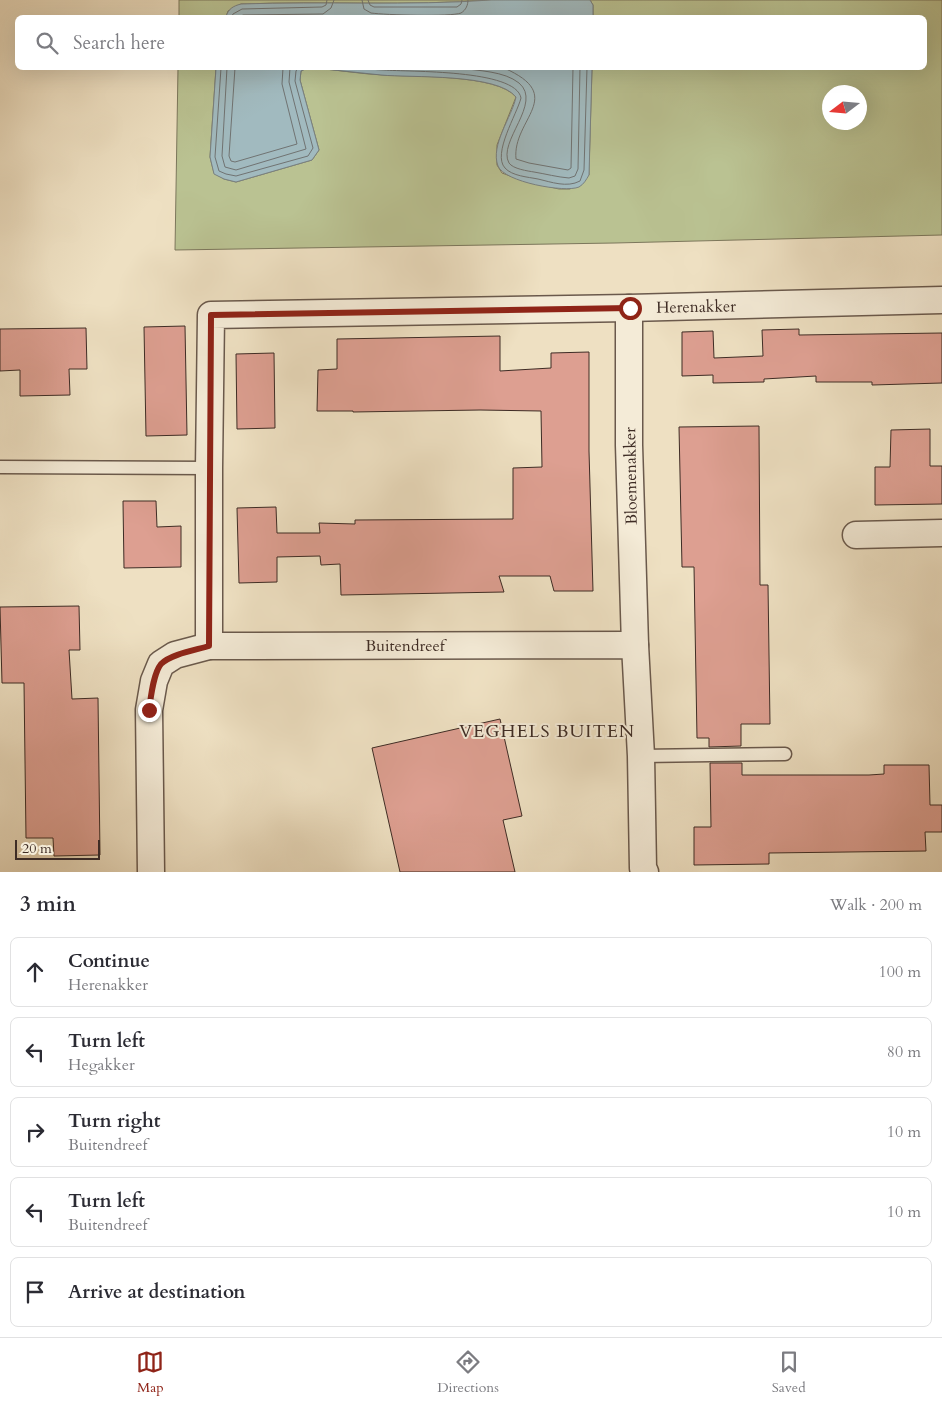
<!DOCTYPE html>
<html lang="en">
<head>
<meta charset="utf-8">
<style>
	:root { --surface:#fff; --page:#f2f2f3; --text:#2b2b33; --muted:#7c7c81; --line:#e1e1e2; --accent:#8f2418 }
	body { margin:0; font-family:Cardo,serif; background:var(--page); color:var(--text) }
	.compass { position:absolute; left:822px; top:85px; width:45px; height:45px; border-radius:50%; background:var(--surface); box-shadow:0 5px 20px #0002; rotate:254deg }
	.scale { position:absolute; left:15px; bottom:12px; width:85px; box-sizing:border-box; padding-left:5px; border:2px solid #3e2c25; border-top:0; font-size:14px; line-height:18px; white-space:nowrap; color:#3e2c25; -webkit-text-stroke:4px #f4ebd7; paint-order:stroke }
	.stop { position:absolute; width:15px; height:15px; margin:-11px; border:4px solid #8f2418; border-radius:50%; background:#fff }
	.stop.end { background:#8f2418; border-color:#fff; box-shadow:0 1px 5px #0008 }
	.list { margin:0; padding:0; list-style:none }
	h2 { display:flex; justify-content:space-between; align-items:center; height:65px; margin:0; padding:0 20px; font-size:21px }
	h2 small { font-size:16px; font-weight:400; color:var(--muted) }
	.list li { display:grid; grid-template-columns:32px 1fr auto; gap:15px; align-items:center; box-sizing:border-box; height:70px; margin:0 10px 10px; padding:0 10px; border:1px solid var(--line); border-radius:8px }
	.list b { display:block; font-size:19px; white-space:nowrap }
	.list p { margin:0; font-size:16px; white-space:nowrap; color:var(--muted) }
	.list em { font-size:16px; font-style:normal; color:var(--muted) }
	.icon { flex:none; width:28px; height:28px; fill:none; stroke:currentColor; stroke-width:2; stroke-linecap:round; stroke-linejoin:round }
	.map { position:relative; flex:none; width:942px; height:872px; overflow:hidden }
	.search { position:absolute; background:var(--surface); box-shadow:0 5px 20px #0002; left:15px; right:15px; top:15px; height:55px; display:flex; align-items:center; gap:12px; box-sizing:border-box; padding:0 18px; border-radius:8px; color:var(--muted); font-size:19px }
	.sheet { height:465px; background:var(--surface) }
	nav { display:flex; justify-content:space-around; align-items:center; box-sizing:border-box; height:70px; border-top:1px solid var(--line); background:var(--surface); font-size:14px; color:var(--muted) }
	nav a { display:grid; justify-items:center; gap:2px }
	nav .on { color:var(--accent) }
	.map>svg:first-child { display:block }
	.green { fill:#bac292; stroke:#7c775c; fill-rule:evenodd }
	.water { fill:#a1babf; stroke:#798181 }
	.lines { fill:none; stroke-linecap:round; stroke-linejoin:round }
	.shore { stroke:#707372; stroke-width:1 }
	.building { fill:#dd9f91; stroke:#3e2c25 }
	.lane-casing { stroke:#6a594c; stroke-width:15 }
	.street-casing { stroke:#6a594c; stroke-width:29 }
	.lane { stroke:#f4ebd7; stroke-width:12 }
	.street { stroke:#f4ebd7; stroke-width:26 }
	.route { stroke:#8f2418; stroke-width:6 }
	.labels { text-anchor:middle; stroke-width:4; stroke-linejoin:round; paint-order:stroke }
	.street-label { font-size:16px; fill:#3e2c25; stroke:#f4ebd7 }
	.neighbourhood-label { font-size:18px; letter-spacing:1px; fill:#3e2c25; stroke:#f4ebd7 }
</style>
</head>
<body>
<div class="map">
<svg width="942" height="872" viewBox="0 0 942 872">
	<rect width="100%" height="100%" fill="#eee0c2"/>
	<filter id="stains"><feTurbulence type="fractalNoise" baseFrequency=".004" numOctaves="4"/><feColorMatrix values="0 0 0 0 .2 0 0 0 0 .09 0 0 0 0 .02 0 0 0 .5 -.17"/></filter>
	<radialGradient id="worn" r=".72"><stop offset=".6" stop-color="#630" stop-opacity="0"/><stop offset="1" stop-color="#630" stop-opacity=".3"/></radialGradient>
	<g class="green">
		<path d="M179 0H491C408 6 325 1 241 4L228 11 226 17 179 18Z"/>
		<path d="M590 0H942V235L615 243 175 250 178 68H216L210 157 214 173 224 179 236 182 312 160 319 150 300 80 301 71 305 69 315 68C338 70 361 74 384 75 414 77 497 74 516 97L497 145V165L502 173 524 181 559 189H570L589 175V170L592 68H924V18L593 17V5ZM830 92H860V122H830Z"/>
	</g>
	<g class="water">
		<path d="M491 0H590L593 5V17H226C228 9 233 6 241 4 324 1 408 6 491 0Z"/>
		<path d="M216 68H592L589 175C586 180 584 184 579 187 565 193 504 182 498 166 490 145 512 117 516 97 497 73 411 78 381 75 359 73 337 70 315 68L305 69 301 71 300 80 319 150 312 160 236 182 224 179 214 174 210 157Z"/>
	</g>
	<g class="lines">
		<g class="shore">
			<path d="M362 0 364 9 371 13C385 15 451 17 461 13 466 10 468 5 468 0"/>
			<polyline points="368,0 370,5 374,7 457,7 461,4 462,0"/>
			<polyline points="231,18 233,14 242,9 322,7 326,5 327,0"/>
			<polyline points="238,18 243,15 323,14 331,8 334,0"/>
			<polyline points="221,68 215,157 219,171 226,174 236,176 308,156 313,148 295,81 296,71 298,68"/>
			<polyline points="227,68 222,156 225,167 236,170 306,149 289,82 290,68"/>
			<polyline points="235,68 229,156 231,161 235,162 297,144 282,84 283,68"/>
			<path d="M357 68C366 68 375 70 384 70 408 72 516 69 521 98 517 114 492 154 505 168 512 176 528 177 538 179 551 182 567 188 580 181L584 170 587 68"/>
			<path d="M460 68C479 71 504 71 519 83 543 103 497 142 509 163 513 169 528 171 534 172 546 174 557 177 569 178L575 176 578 169 580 68"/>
			<path d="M504 68C568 96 512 119 516 159L529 163 568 170 571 168 573 68"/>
		</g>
	</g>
	<g class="building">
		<polygon points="185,326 187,435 146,436 144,327"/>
		<polygon points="86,328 87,369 69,369 70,395 20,396 20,370 0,371 0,329"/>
		<polygon points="799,329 799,335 942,333 942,383 872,385 872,382 816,382 816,376 764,379 764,382 713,383 713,375 682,376 682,332 713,331 714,358 763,356 762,330"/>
		<polygon points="500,336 500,371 551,368 551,353 589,352 589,451 593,591 554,591 550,576 499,576 504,592 341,595 340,564 321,565 320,556 277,557 277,582 239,583 237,508 276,507 277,533 320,533 319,523 355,524 355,520 513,519 513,468 542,467 541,411 480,410 353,412 353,411 317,411 318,370 337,369 337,339"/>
		<polygon points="274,353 275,428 237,429 236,354"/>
		<polygon points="759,426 760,585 768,585 770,724 741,724 741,746 709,747 709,738 697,738 694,567 682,567 679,427"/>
		<polygon points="930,429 930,466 942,466 942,504 875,505 875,467 890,467 891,430"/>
		<polygon points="123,501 156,501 157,527 181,526 181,567 124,568"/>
		<polygon points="79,606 80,650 69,650 72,699 98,698 100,855 54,856 53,838 26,838 24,683 2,683 0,607"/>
		<polygon points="500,719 522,816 503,820 515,872 400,872 372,748"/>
		<polygon points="710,763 742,763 742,775 869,775 884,774 884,765 929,765 930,805 942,805 942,832 925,832 926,851 769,853 769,864 694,865 694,827 711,827"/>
	</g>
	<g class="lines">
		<g class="lane-casing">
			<g id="lane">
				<polyline points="0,467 209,468"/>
				<polyline points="641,756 785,754"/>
			</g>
		</g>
		<g class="street-casing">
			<g id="street">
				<polyline points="629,308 629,445 635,645"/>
				<polyline points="856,535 942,533"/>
				<polyline points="209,646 209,468 211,315 629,308 942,300"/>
				<polyline points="151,872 149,710 154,681 161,664 175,655 209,646 635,645 641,756 643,868 645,872"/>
			</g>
		</g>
		<use href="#lane" class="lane"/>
		<use href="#street" class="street"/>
	</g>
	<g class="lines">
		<path class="route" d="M149 710C151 697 153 674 161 664 171 654 196 650 209 646L211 315 630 308"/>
	</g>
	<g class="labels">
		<g class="street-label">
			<text transform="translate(696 306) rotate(-1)" y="6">Herenakker</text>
			<text transform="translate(630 476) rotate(-91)" y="6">Bloemenakker</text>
			<text x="405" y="651">Buitendreef</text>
		</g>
		<g class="neighbourhood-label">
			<text x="547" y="737">VEGHELS BUITEN</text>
		</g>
	</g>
	<rect width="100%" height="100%" filter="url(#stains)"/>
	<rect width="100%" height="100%" fill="url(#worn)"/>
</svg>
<svg class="compass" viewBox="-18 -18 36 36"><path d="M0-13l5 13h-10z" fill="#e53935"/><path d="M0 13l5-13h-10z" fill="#7c7c81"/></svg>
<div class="scale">20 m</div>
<div class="stop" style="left:630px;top:308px"></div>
<div class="stop end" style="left:149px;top:710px"></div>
<div class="search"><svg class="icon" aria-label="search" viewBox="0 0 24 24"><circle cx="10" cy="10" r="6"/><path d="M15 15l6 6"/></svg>Search here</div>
</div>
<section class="sheet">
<h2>3 min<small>Walk · 200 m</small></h2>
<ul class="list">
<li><svg class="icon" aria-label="ahead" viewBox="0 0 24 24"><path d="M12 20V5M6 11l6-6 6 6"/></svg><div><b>Continue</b><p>Herenakker</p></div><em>100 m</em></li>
<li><svg class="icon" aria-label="left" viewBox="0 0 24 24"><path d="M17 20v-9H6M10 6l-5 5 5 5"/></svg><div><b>Turn left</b><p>Hegakker</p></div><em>80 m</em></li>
<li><svg class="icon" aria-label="right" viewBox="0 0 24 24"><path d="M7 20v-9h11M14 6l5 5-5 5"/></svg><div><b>Turn right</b><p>Buitendreef</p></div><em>10 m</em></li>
<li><svg class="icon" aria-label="left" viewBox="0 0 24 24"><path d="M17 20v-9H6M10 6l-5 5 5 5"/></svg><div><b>Turn left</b><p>Buitendreef</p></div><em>10 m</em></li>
<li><svg class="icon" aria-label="arrive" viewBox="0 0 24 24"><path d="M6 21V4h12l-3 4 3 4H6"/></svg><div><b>Arrive at destination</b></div></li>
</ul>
</section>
<nav>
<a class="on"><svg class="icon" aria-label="map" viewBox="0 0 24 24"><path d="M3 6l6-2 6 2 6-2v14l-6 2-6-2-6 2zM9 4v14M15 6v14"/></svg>Map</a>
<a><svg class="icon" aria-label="directions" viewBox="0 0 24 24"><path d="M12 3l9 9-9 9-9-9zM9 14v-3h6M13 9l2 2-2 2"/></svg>Directions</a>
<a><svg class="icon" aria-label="saved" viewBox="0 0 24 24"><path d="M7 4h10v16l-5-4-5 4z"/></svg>Saved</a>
</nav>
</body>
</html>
